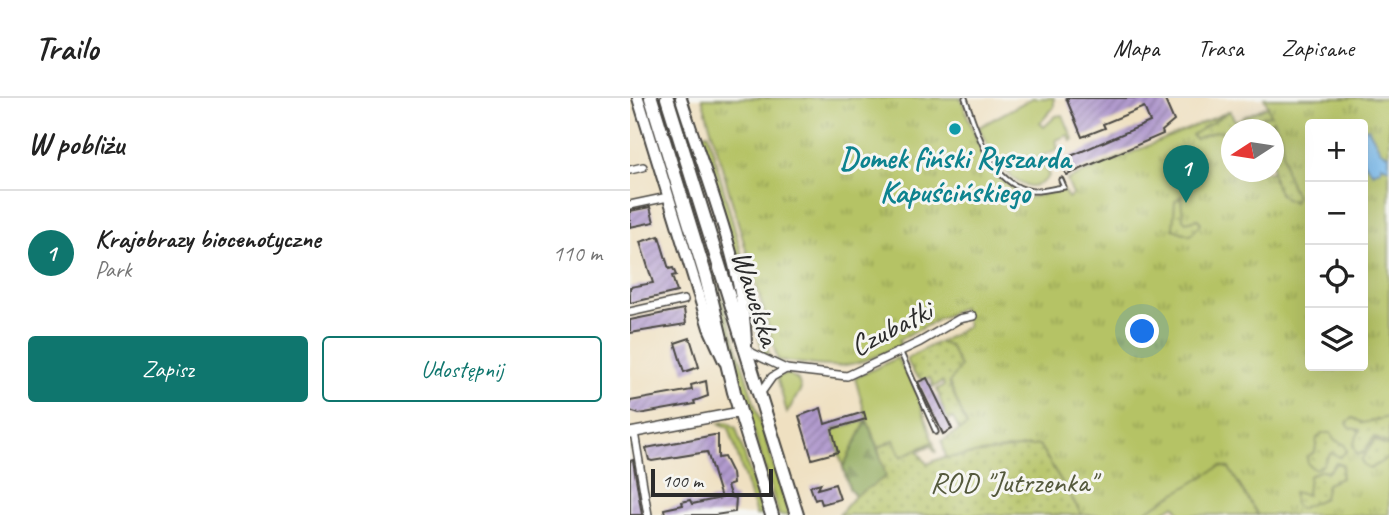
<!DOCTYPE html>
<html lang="pl">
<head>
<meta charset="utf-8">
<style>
	:root { --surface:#fff; --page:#f2f2f2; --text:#222; --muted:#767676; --line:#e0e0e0; --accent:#0f766e }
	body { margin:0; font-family:Caveat,sans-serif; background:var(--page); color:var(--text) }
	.controls { position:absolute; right:21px; top:21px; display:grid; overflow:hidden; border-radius:7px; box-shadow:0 7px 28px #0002 }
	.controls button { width:63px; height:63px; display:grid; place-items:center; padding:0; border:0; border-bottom:2px solid var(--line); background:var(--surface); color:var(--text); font:35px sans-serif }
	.compass { position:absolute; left:591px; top:21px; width:63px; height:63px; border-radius:50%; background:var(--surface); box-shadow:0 7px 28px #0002; rotate:258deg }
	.scale { position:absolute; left:21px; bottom:18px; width:122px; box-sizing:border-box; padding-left:7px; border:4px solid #2b2b2b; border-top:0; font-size:19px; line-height:24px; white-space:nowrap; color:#2b2b2b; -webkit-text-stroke:5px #f6f6f2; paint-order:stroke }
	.you { position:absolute; left:513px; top:234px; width:24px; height:24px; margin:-18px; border:5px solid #fff; border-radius:50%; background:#1a73e8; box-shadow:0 0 0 10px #1a73e833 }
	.badge { display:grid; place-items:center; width:46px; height:46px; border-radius:50%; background:var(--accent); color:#fff; font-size:23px; font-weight:700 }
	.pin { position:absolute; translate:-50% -58px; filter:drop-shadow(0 2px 4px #0008) }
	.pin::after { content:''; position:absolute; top:37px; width:24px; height:21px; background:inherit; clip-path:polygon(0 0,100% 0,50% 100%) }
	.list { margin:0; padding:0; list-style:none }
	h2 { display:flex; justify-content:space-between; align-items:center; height:91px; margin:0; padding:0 28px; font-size:30px }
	h2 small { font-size:23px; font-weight:400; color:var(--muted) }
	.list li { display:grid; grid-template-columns:46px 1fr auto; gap:21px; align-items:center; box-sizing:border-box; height:126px; padding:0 28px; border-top:2px solid var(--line) }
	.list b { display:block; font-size:26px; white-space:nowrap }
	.list p { margin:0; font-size:23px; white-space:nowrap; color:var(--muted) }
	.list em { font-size:23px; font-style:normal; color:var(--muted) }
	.actions { display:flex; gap:14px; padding:21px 28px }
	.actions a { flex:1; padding:16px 0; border:2px solid var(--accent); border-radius:7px; text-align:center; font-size:24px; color:var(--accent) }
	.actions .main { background:var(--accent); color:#fff }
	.icon { flex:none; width:38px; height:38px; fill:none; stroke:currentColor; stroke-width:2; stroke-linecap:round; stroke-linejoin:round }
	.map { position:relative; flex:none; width:759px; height:417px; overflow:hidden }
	header { display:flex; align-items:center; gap:42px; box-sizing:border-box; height:98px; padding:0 35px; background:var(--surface); border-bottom:2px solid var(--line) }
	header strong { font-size:33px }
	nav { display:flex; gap:38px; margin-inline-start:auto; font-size:24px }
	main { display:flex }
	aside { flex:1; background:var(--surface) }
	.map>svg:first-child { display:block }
	.grass { fill:#b5c365; stroke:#707748; stroke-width:2 }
	.forest { fill:url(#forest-firs); stroke:#5e6a42; stroke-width:2 }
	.park { fill:url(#park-tufts); stroke:#707748; stroke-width:2; fill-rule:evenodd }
	.garden { fill:url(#garden-dots); stroke:#707748; stroke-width:2 }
	.water { fill:#7abcef; stroke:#52748d; stroke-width:2 }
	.building { fill:url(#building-hatch) }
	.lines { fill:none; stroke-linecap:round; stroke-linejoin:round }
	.service-casing { stroke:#484642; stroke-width:7 }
	.minor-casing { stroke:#484642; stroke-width:10 }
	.tertiary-casing { stroke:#484642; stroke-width:12 }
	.secondary-casing { stroke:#484642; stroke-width:14 }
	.primary-casing { stroke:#484642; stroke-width:16 }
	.service { stroke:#fff; stroke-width:3.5 }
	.minor { stroke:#fff; stroke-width:7 }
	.tertiary { stroke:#fff; stroke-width:9 }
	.secondary { stroke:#fff; stroke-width:10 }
	.primary { stroke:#fff; stroke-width:12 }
	.culture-dot { fill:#0f9aa8; stroke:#f6f6f2; stroke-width:2.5 }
	.labels { text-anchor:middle; stroke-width:6; stroke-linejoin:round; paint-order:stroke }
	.culture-label { font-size:30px; font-weight:bold; fill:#0d838f; stroke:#f6f6f2 }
	.street-label { font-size:30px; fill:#2b2b2b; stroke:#f6f6f2 }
	.park-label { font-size:30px; fill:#54593c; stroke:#f6f6f2 }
</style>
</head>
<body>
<header>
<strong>Trailo</strong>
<nav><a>Mapa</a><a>Trasa</a><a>Zapisane</a></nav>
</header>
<main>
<aside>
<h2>W pobliżu<small></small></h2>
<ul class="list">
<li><span class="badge">1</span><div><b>Krajobrazy biocenotyczne</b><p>Park</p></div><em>110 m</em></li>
</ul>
<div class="actions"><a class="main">Zapisz</a><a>Udostępnij</a></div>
</aside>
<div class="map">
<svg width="759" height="417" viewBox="0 0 759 417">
	<defs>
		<pattern id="forest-firs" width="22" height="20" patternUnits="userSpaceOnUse" patternTransform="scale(1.75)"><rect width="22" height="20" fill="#90a95a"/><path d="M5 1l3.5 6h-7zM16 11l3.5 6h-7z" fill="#768a4b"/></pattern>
		<pattern id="park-tufts" width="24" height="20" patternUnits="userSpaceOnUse" patternTransform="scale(1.75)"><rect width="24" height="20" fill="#b5c365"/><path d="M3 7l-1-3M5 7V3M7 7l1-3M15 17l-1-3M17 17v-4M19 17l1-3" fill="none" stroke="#939f53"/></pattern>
		<pattern id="garden-dots" width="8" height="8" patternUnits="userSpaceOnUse" patternTransform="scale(1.75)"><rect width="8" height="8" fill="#b5c365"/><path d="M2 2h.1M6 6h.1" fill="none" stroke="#939f53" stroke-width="1.8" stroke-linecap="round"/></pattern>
		<pattern id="building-hatch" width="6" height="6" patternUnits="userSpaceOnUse" patternTransform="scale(1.75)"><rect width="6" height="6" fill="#b19acd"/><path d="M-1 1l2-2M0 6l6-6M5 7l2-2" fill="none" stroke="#907ea7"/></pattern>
	</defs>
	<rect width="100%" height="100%" fill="#f6f6f2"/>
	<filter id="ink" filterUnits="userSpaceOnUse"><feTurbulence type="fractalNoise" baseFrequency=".0143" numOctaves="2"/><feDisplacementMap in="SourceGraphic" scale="14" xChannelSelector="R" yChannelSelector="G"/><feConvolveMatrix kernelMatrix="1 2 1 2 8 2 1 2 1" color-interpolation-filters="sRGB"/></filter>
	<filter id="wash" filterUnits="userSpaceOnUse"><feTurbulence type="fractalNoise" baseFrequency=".00686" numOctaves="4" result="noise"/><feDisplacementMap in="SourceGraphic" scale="28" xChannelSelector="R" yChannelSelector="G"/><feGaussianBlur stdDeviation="1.57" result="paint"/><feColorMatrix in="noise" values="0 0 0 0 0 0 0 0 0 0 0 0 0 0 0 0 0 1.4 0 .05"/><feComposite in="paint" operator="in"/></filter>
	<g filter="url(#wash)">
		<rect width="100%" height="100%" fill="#efe0c1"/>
		<g class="grass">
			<path d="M402 0H424V9L410 25 414 29 426 18 433 17 443 41 441 43 438 37 426 42 428 51 410 59 419 78C393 112 357 51 349 29Z"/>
			<polygon points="78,35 140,259 133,253 129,241 71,37"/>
			<polygon points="84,181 86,181 159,417 149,417 115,304"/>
			<polygon points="267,260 285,290 303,344 270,359 264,342 248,350 237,322 213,369 202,332 237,322 225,280"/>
			<polygon points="159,276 168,282 171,291 157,315 147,278"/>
			<polygon points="97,324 106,330 133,417 126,417 99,330 89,325"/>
			<polygon points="590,368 599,370 628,417 551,417 545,407 528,417 509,417"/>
		</g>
		<polygon class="forest" points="237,322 257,379 225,398 219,390 213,369"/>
		<path class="park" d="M72 0H331C347 44 354 73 396 100L433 92 438 100 443 97 437 82 600 13 605 23 638 8 634 0H759V417H628L599 370 591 368 509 417H452L409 347 316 360 312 343 337 328 319 285 308 245 338 228 332 209 269 242 271 247C216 273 208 271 148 262ZM680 26H733V268H680ZM601 32H643V74H601Z"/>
		<g class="garden">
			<path d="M638 8 641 17C625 18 614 28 601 32V35L587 33 565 41 562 37 600 13 605 23Z"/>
			<path d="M643 22 651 38 655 72 666 99 663 104C635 97 643 53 643 32L637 28Z"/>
			<polygon points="551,98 553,121 556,124 568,121 571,126 560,137 543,131 545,103"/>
			<polygon points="308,244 320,248 330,269 319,285 337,328 329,332 323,320 309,327 315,317 307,291 314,288 313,284 293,294 303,287 300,280 292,282 284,275 276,261"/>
			<polygon points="723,320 733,325 759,319 759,346 744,339 732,356 727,356 723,347 730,332 720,330 717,325"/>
			<polygon points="693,335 701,335 704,342 714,346 717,353 710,359 701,355 691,369 684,371 678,366 677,359 685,354 687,340"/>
			<polygon points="264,342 271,359 303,344 306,355 301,347 288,353 297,366 309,361 409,347 452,417 209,417 225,398 256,379 248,350"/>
			<polygon points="745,342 759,349 759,359 740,371 734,368 731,362"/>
			<polygon points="706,365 713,367 711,380 697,386 694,400 669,411 665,406 663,394 677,397 679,378 689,373 699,373"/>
		</g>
		<polygon class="water" points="738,30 751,53 759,57 759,70 751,67 751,71 743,75 733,63 733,31"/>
		<g id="blocks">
			<g class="building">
				<polygon points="436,0 534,0 544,23 532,33 533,36 437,77 427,64 520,24 514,9 473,26 475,30 452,39"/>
				<polygon points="20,109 24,124 0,129 0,113"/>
				<polygon points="29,138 39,171 43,170 46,177 42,178 47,194 0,205 0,189 23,185 10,144"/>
				<polygon points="54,211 56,226 0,235 0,222"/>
				<polygon points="60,240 69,269 54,274 45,245"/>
				<polygon points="297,280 322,331 313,336 288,284"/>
				<polygon points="76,283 78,298 64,303 65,306 9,316 0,313 0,303 62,292 61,287"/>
				<polygon points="191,310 195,326 234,314 236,321 202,331 208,354 182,361 169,318"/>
				<polygon points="84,337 88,337 88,360 94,359 102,375 103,386 97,388 101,399 106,400 105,414 85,417 35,417 34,411 53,407 52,404 60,402 62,406 91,400 77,354 22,363 19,362 16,350"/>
				<polygon points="3,362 12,417 0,417 0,363"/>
				<polygon points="191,385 188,391 205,386 210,401 192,406 190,400 185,402 180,388"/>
			</g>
		</g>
	</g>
	<g filter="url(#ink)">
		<use href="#blocks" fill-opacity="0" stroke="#484642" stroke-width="2"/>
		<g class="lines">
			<g class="service-casing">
				<g id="service">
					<path d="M335 0C347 32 360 87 402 93 412 94 424 90 434 89L431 82"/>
					<polyline points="270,253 306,334"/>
				</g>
			</g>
			<g class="minor-casing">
				<g id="minor">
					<polyline points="0,72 13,69"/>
					<polyline points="0,107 38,99"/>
					<polyline points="0,214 54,202"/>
					<polyline points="116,252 156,271 217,278 290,244 329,221 343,218"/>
					<polyline points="130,296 142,279 156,271"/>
					<polyline points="4,334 18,417"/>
				</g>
			</g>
			<g class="tertiary-casing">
				<polyline id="tertiary" points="0,335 110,314"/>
			</g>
			<g class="secondary-casing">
				<g id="secondary">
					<polyline points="8,0 79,230 94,263"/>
					<path d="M51 0C74 75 114 168 116 246"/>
				</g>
			</g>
			<g class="primary-casing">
				<g id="primary">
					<polyline points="21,0 76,179 104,294 142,417"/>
					<polyline points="37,0 167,417"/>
				</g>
			</g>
			<use href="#service" class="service"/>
			<use href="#minor" class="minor"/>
			<use href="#tertiary" class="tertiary"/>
			<use href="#secondary" class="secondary"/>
			<use href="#primary" class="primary"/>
		</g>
	</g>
	<circle class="culture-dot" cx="325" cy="31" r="7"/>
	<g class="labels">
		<g class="culture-label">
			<text x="325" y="70">Domek fiński Ryszarda<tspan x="325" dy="34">Kapuścińskiego</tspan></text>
		</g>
		<g class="street-label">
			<text transform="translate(126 200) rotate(72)" y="10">Wawelska</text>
			<text transform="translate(261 230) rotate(-27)" y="10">Czubatki</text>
		</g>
		<g class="park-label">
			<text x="383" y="394">ROD "Jutrzenka"</text>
		</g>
	</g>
</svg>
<div class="controls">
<button>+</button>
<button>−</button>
<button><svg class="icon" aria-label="locate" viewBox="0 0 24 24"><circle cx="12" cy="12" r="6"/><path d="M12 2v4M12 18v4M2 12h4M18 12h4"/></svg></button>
<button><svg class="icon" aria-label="layers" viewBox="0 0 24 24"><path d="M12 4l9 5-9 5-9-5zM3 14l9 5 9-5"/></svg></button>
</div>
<svg class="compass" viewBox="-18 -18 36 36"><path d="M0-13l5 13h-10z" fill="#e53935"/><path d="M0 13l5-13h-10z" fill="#767676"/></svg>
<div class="scale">100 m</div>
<div class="you"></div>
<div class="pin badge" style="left:556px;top:105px">1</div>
</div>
</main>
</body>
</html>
